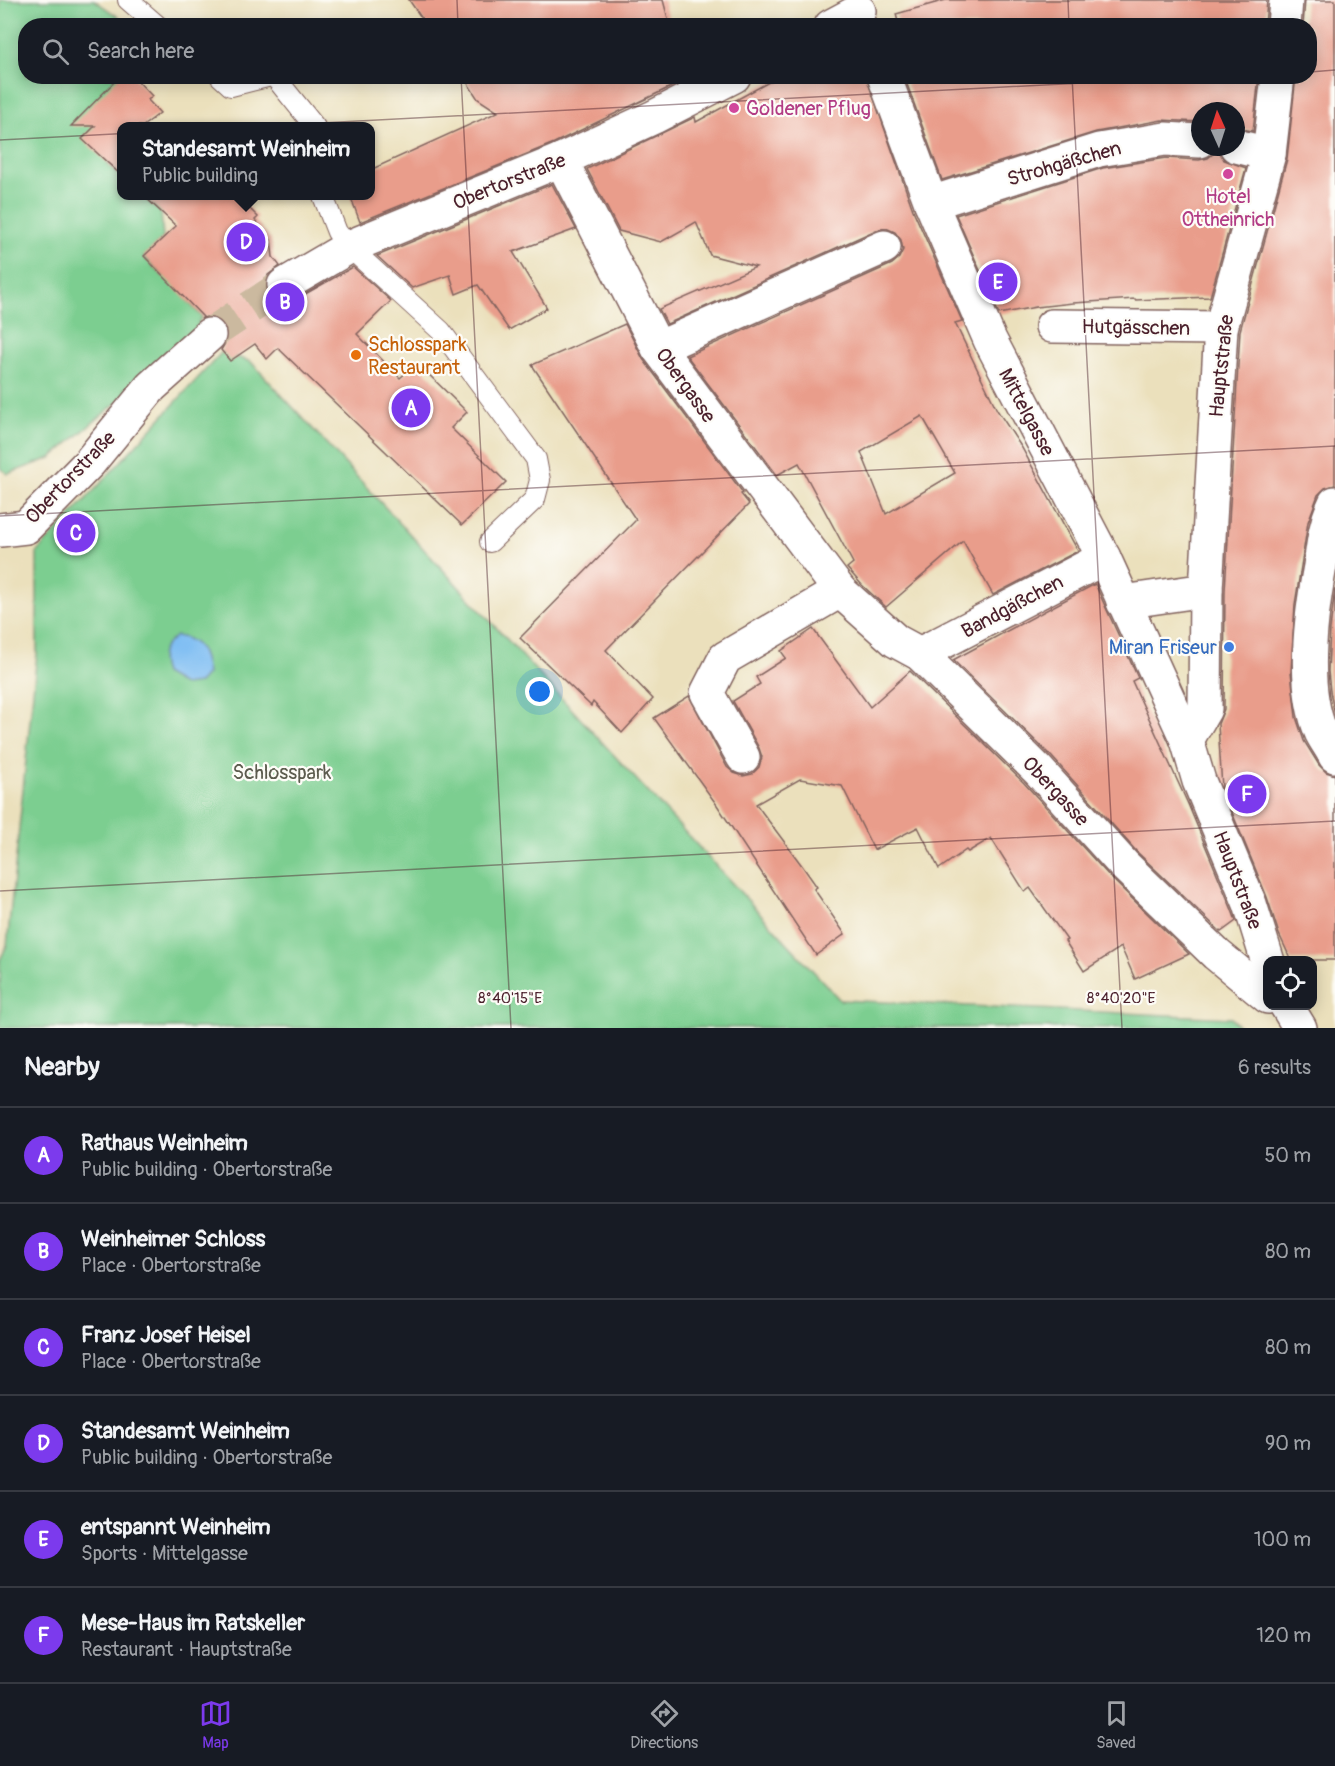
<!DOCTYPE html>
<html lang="en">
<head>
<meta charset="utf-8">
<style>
	:root { --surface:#171b24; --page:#20242c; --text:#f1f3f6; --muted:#9ea1a6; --line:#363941; --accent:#7c3aed }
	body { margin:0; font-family:Pangolin,sans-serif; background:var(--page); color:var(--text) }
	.controls { position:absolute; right:18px; bottom:18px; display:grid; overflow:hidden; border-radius:12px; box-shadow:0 3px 15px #0003 }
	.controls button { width:54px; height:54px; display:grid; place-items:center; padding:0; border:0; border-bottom:2px solid var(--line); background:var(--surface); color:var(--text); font:30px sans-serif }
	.compass { position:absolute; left:1191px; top:102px; width:54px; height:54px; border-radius:50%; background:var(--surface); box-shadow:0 3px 15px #0003; rotate:357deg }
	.you { position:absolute; left:540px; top:692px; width:21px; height:21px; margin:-15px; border:4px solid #fff; border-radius:50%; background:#1a73e8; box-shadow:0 0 0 9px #1a73e833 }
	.badge { display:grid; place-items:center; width:39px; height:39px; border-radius:50%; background:var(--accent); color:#fff; font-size:20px; font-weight:700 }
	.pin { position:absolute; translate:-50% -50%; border:3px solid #fff; box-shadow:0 2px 6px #0006 }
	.popup { position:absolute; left:117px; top:122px; width:258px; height:78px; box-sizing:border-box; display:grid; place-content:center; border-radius:12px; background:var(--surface); filter:drop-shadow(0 2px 4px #0005); font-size:20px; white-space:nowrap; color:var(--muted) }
	.popup b { font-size:22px; color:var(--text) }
	.popup::after { content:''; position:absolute; left:50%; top:100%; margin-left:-12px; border:12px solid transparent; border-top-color:var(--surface) }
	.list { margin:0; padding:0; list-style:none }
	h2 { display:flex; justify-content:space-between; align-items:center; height:78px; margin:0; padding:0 24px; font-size:26px }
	h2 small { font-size:20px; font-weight:400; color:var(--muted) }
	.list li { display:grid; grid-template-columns:39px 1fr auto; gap:18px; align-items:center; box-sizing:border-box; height:96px; padding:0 24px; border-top:2px solid var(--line) }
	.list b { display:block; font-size:22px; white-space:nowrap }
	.list p { margin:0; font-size:20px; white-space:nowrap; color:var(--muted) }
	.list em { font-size:20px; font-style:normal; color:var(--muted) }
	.icon { flex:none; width:33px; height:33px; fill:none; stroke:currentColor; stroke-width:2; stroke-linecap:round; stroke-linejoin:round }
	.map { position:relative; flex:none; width:1335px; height:1028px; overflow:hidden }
	.search { position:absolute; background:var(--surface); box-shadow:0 3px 15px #0003; left:18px; right:18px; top:18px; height:66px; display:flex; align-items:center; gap:15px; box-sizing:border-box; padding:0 21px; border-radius:24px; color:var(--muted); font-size:22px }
	.sheet { height:654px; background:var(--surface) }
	nav { display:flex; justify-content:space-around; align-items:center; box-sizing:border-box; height:84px; border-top:2px solid var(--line); background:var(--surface); font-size:16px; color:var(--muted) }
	nav a { display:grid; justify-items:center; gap:3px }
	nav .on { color:var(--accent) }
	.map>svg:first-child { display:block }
	.green { fill:#7cce90; stroke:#63765e; stroke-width:1.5 }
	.water { fill:#7fbef3; stroke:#646e8f; stroke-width:1.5 }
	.building { fill:#e99d8b; fill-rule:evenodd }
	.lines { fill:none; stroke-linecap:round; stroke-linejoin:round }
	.minor-tunnel { stroke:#cbb99f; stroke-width:33; stroke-dasharray:33 16; stroke-linecap:butt }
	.service-casing { stroke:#82635e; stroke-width:22 }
	.minor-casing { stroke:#82635e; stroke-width:36 }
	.service { stroke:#fff; stroke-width:20 }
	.minor { stroke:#fff; stroke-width:33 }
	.ticks { fill:none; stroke:#4a1f2b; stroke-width:1.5; stroke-opacity:0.45 }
	.hotel-dot { fill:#d1479c; stroke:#fdfcf7; stroke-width:2 }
	.food-dot { fill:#e8710a; stroke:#fdfcf7; stroke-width:2 }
	.shop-dot { fill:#3f7fe0; stroke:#fdfcf7; stroke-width:2 }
	.labels { text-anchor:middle; stroke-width:4.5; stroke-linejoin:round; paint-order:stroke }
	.hotel-label { font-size:20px; fill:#b23c85; stroke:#fdfcf7; text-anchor:start }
	.street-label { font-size:20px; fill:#4a1f2b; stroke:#fdfcf7 }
	.food-label { font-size:20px; fill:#c56008; stroke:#fdfcf7; text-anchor:start }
	.shop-label { font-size:20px; fill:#366cbe; stroke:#fdfcf7; text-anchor:end }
	.park-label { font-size:20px; fill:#5c5c4e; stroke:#fdfcf7 }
	.ticks-label { font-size:15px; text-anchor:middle; fill:#4a1f2b; stroke:#fdfcf7; stroke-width:4.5; stroke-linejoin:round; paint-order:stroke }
</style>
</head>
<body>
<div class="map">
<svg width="1335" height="1028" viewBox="0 0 1335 1028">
	<rect width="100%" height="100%" fill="#fdfcf7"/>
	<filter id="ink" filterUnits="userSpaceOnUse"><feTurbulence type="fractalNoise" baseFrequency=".0167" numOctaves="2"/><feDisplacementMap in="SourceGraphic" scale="12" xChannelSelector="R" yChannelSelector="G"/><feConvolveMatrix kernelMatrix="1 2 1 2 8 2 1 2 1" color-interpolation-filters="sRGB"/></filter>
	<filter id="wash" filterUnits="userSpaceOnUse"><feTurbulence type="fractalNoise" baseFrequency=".008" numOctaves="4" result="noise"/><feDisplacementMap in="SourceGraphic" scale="24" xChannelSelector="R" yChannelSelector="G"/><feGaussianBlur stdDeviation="1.35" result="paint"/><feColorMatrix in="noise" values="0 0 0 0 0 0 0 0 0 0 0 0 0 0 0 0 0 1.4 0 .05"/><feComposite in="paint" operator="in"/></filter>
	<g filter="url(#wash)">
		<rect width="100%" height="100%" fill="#ebe0bc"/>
		<g class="green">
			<polygon points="0,0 94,0 130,25 26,26 26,76 120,77 96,125 110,162 108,165 121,176 122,196 143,196 161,212 163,238 144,257 163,276 165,275 202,317 198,323 204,329 51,458 8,474 0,468"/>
			<polygon points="222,352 251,362 840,1000 1231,1018 1241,1028 0,1028 0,960 7,945 37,653 37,552"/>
		</g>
		<path class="water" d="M176 636C200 639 204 653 207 674L199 683 183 685 164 674C158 654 161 648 176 636Z"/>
		<g id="blocks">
			<g class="building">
				<polygon points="409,0 663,0 670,26 427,26"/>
				<polygon points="946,0 1267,0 1265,26 899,26 896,14"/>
				<polygon points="1305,0 1335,0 1335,485 1325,488 1318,495 1308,522 1295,604 1291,672 1296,717 1304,741 1319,765 1326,772 1335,775 1335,960 1291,960 1279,934 1267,897 1222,788 1218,724 1224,709 1225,591 1240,331 1287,159 1296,76 1310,76 1310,26 1303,26"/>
				<polygon points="120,76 133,76 152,96 148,100 160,113 143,126 122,126 122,176 82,139 95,126 71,126"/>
				<polygon points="463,76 684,76 685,80 554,143 360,222 350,195 370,195 370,170 498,112 478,99"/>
				<path d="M780 76H866L913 210 962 321 955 323 997 410 1022 448 1078 551 993 595 963 541 886 607 862 585 847 568 853 563 799 463 777 475 687 356 892 264 899 258 903 250 901 240 895 232 886 228 876 230 667 324 659 309 756 267 710 255 696 222 661 242 619 231 587 169 695 117 696 122ZM922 416 955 473 886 514 861 452Z"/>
				<polygon points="904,76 1259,76 1253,131 1236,128 1236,111 1200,111 1200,122 1162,120 1096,132 942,180"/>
				<polygon points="1217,147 1224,160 1246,168 1210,297 1135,300 1135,299 1073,303 1036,307 999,314 956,215 1103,168 1166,158 1199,160 1208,158 1215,152"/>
				<polygon points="552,184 576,229 513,252 547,308 509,330 478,285 456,294 450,275 412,288 377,256"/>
				<polygon points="143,195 236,195 258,217 255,220 271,240 273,257 280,266 268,275 265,286 268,295 275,302 285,304 293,301 353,267 391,301 357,334 400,378 417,363 467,412 451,428 506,482 462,525 278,348 267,359 255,344 230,361 221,350 227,340 227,331 223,323 214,317 206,317 201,319 203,317 144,256 176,226"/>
				<polygon points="625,324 643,359 743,493 741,494 749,504 606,650 653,699 622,733 593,702 591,706 520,638 636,520 532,365"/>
				<polygon points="1095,584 1138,678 1132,681 1188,804 1232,910 1236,921 1221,932 1137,852 1052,757 953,660"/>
				<polygon points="1335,589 1335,715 1330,691 1328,671 1330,629"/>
				<polygon points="813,629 870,707 910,671 1024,783 1111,878 1189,954 1135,979 1121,947 1084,971 1065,941 1067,940 1030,888 1025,892 991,838 968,852 966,850 939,869 918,827 874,850 842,786 800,779 756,804 803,867 817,887 814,889 845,934 816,955 717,805 654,718 689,696 727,767 734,773 743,776 752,774 759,767 762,757 759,748 733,701 760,684 756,677 786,658 781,651"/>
			</g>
		</g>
	</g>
	<g filter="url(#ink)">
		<use href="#blocks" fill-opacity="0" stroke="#82635e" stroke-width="1.5"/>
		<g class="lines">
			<polyline class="minor-tunnel" points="209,335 284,285"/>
			<g class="service-casing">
				<g id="service">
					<polyline points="128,0 158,26"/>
					<polyline points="220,76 231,86 271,76"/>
					<polyline points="274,76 315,127"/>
					<polyline points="323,196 337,232 349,247 441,331 536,459 540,480 535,499 490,542"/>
				</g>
			</g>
			<g class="minor-casing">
				<g id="minor">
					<polyline points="831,26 859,11"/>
					<polyline points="1284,26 1286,0"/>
					<polyline points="884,76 931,203 990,340 1104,558 1187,740 1199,781 1250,904 1268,962"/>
					<polyline points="1236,146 1269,154"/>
					<polyline points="561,160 658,348 840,591 896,641 920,654 1038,770 1124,865 1216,954 1268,997"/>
					<polyline points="931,203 1099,150 1165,139 1200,141"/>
					<polyline points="284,285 349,247 561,160 654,117 734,76"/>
					<polyline points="1052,326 1221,328"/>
					<polyline points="658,348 884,247"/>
					<path d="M1335 503C1325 523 1323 545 1320 566 1311 614 1301 686 1321 732 1325 740 1331 748 1335 756"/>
					<polyline points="0,530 26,527 89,463 151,387 209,335"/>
					<polyline points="1123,602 1206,590"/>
					<polyline points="920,654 1104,558"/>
					<polyline points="1187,740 1205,709 1206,590 1221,328 1269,154 1278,76"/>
					<polyline points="743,757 707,693 725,658 840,591"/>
					<polyline points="1286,1005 1300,1028"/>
				</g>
			</g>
			<use href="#service" class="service"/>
			<use href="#minor" class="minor"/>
		</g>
	</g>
	<path class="ticks" d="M457 0 458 26M1068 0 1069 26M1310 72 1335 70M461 76 511 1028M1072 76 1122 1028M0 140 1214 76M0 516 1335 446M0 891 1335 821"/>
	<g class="hotel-dot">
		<circle cx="734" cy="108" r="6"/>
		<circle cx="1228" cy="174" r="6"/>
	</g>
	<circle class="food-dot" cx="356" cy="355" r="6"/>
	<circle class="shop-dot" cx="1229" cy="647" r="6"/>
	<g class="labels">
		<g class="hotel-label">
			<text x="746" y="115">Goldener Pflug</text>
			<text x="1228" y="203" text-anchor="middle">Hotel<tspan x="1228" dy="23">Ottheinrich</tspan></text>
		</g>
		<g class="street-label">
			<text transform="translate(1064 163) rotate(-16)" y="7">Strohgäßchen</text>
			<text transform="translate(509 181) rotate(-22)" y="7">Obertorstraße</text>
			<text transform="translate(1136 327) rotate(1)" y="7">Hutgässchen</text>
			<text transform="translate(1221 366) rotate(-84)" y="7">Hauptstraße</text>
			<text transform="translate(686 385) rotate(54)" y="7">Obergasse</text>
			<text transform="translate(1027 412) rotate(62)" y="7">Mittelgasse</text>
			<text transform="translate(70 477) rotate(-46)" y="7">Obertorstraße</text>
			<text transform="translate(1012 606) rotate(-28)" y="7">Bandgäßchen</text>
			<text transform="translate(1056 791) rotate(47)" y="7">Obergasse</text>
			<text transform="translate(1238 880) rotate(69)" y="7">Hauptstraße</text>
		</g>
		<g class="food-label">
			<text x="368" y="351">Schlosspark<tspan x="368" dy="23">Restaurant</tspan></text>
		</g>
		<g class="shop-label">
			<text x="1217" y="654">Miran Friseur</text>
		</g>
		<g class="park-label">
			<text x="282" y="779">Schlosspark</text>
		</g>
	</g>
	<g class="ticks-label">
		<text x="510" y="1003">8°40'15"E</text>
		<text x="1121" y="1003">8°40'20"E</text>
	</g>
</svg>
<div class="controls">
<button><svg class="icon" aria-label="locate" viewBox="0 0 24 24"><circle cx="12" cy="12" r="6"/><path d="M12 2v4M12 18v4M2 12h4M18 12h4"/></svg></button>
</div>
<svg class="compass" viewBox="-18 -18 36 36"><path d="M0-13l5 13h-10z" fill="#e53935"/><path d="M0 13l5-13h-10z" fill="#9ea1a6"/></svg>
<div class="you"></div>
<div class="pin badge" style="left:411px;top:408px">A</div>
<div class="pin badge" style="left:285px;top:302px">B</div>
<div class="pin badge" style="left:76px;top:533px">C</div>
<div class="pin badge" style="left:246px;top:242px">D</div>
<div class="popup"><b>Standesamt Weinheim</b>Public building</div>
<div class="pin badge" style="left:998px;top:282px">E</div>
<div class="pin badge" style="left:1247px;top:794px">F</div>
<div class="search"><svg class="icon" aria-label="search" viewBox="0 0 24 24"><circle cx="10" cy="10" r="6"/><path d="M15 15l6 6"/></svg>Search here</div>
</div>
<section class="sheet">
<h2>Nearby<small>6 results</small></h2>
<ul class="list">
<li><span class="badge">A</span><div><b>Rathaus Weinheim</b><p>Public building · Obertorstraße</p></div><em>50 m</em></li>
<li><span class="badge">B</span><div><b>Weinheimer Schloss</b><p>Place · Obertorstraße</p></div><em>80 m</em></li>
<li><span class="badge">C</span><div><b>Franz Josef Heisel</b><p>Place · Obertorstraße</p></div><em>80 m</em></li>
<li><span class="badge">D</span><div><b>Standesamt Weinheim</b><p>Public building · Obertorstraße</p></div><em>90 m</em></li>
<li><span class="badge">E</span><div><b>entspannt Weinheim</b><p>Sports · Mittelgasse</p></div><em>100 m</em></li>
<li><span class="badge">F</span><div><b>Mese-Haus im Ratskeller</b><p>Restaurant · Hauptstraße</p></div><em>120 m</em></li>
</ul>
</section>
<nav>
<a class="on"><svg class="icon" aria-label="map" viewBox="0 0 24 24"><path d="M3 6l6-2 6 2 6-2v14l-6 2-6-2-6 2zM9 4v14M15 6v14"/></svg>Map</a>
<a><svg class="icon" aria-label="directions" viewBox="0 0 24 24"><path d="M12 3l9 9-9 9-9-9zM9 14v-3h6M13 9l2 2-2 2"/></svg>Directions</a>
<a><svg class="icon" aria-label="saved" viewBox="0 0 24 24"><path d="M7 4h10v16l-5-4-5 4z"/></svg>Saved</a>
</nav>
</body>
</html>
